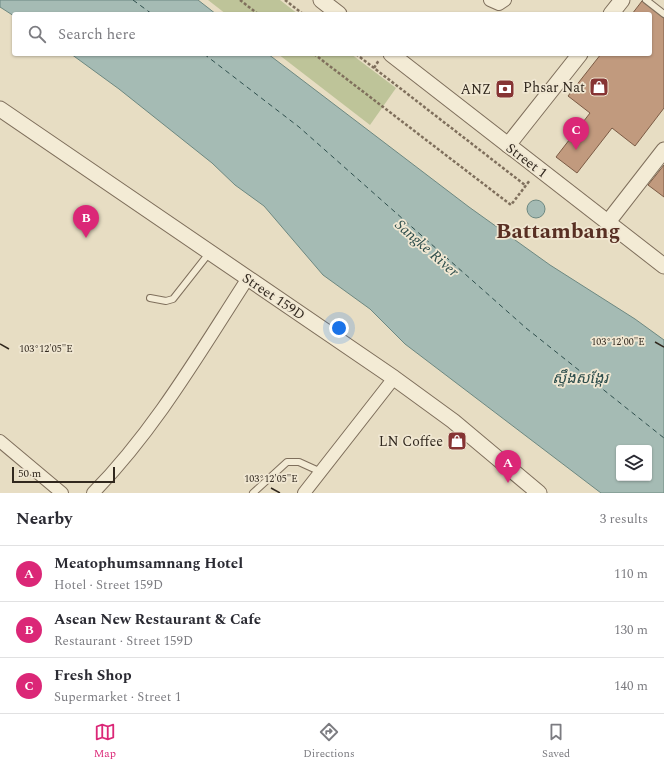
<!DOCTYPE html>
<html lang="en">
<head>
<meta charset="utf-8">
<style>
	:root { --surface:#fff; --page:#f2f2f3; --text:#2b2b33; --muted:#7c7c81; --line:#e1e1e2; --accent:#db2777 }
	body { margin:0; font-family:Spectral,"Noto Sans Khmer",serif; background:var(--page); color:var(--text) }
	.controls { position:absolute; right:12px; bottom:12px; display:grid; overflow:hidden; border-radius:4px; box-shadow:0 1px 3px #0004 }
	.controls button { width:36px; height:36px; display:grid; place-items:center; padding:0; border:0; border-bottom:1px solid var(--line); background:var(--surface); color:var(--text); font:20px sans-serif }
	.scale { position:absolute; left:12px; bottom:10px; width:103px; box-sizing:border-box; padding-left:4px; border:2px solid #31281e; border-top:0; font-size:11px; line-height:14px; white-space:nowrap; color:#31281e; -webkit-text-stroke:3px #f0e7d2; paint-order:stroke }
	.you { position:absolute; left:339px; top:328px; width:14px; height:14px; margin:-10px; border:3px solid #fff; border-radius:50%; background:#1a73e8; box-shadow:0 0 0 6px #1a73e833 }
	.badge { display:grid; place-items:center; width:26px; height:26px; border-radius:50%; background:var(--accent); color:#fff; font-size:13px; font-weight:700 }
	.pin { position:absolute; translate:-50% -33px; filter:drop-shadow(0 1px 2px #0008) }
	.pin::after { content:''; position:absolute; top:21px; width:14px; height:12px; background:inherit; clip-path:polygon(0 0,100% 0,50% 100%) }
	.list { margin:0; padding:0; list-style:none }
	h2 { display:flex; justify-content:space-between; align-items:center; height:52px; margin:0; padding:0 16px; font-size:17px }
	h2 small { font-size:13px; font-weight:400; color:var(--muted) }
	.list li { display:grid; grid-template-columns:26px 1fr auto; gap:12px; align-items:center; box-sizing:border-box; height:56px; padding:0 16px; border-top:1px solid var(--line) }
	.list b { display:block; font-size:15px; white-space:nowrap }
	.list p { margin:0; font-size:13px; white-space:nowrap; color:var(--muted) }
	.list em { font-size:13px; font-style:normal; color:var(--muted) }
	.icon { flex:none; width:22px; height:22px; fill:none; stroke:currentColor; stroke-width:2; stroke-linecap:round; stroke-linejoin:round }
	.map { position:relative; flex:none; width:664px; height:493px; overflow:hidden }
	.search { position:absolute; background:var(--surface); box-shadow:0 1px 3px #0004; left:12px; right:12px; top:12px; height:44px; display:flex; align-items:center; gap:10px; box-sizing:border-box; padding:0 14px; border-radius:4px; color:var(--muted); font-size:15px }
	.sheet { height:220px; background:var(--surface) }
	nav { display:flex; justify-content:space-around; align-items:center; box-sizing:border-box; height:56px; border-top:1px solid var(--line); background:var(--surface); font-size:11px; color:var(--muted) }
	nav a { display:grid; justify-items:center; gap:2px }
	nav .on { color:var(--accent) }
	.map>svg:first-child { display:block }
	.green { fill:#bec499 }
	.water { fill:#a5bbb4; stroke:#6d8881; fill-rule:evenodd }
	.lines { fill:none; stroke-linecap:round; stroke-linejoin:round }
	.ferry { stroke:#2f4f4d; stroke-width:1; stroke-dasharray:5 4; stroke-linecap:butt }
	.building { fill:#c19a7e; stroke:#7b5b45 }
	.service-casing { stroke:#7f6f5c; stroke-width:8 }
	.minor-casing { stroke:#7f6f5c; stroke-width:14 }
	.tertiary-casing { stroke:#7f6f5c; stroke-width:17 }
	.path { stroke:#7f6f5c; stroke-width:2.5; stroke-dasharray:3 2; stroke-linecap:butt }
	.service { stroke:#f3ebd5; stroke-width:6 }
	.minor { stroke:#f3ebd5; stroke-width:12 }
	.tertiary { stroke:#f3ebd5; stroke-width:15 }
	.ticks { fill:none; stroke:#31281e; stroke-width:1.5 }
	.labels { text-anchor:middle; stroke-width:3.5; stroke-linejoin:round; paint-order:stroke }
	.poi-label { font-size:14px; fill:#31281e; stroke:#f0e7d2; text-anchor:end }
	.street-label { font-size:14px; fill:#31281e; stroke:#f0e7d2 }
	.water-label { font-size:15px; font-style:italic; fill:#2f4f4d; stroke:#f0e7d2 }
	.town-label { font-size:22px; font-weight:bold; fill:#582f23; stroke:#f0e7d2 }
	.ticks-label { font-size:10px; text-anchor:middle; fill:#31281e; stroke:#f0e7d2; stroke-width:3.5; stroke-linejoin:round; paint-order:stroke }
</style>
</head>
<body>
<div class="map">
<svg width="664" height="493" viewBox="0 0 664 493">
	<rect width="100%" height="100%" fill="#e7ddc3"/>
	<g class="green">
		<polygon points="208,0 280,0 298,14 226,14"/>
		<polygon points="278,54 351,54 396,88 370,125"/>
	</g>
	<g class="water">
		<polygon points="0,0 198,0 216,14 14,14 14,16 0,7"/>
		<path d="M71 54H268L469 207 550 265 635 319 664 340V493H601L405 344 370 309 323 275 264 206 235 185 212 163 119 89ZM619 448H649V478H619Z"/>
		<circle cx="536" cy="209" r="9"/>
	</g>
	<g class="lines">
		<g class="ferry">
			<polyline points="133,0 152,14"/>
			<polyline points="204,54 299,127 526,328 664,438"/>
		</g>
	</g>
	<g class="building">
		<polygon points="642,1 664,18 664,108 635,146 612,128 577,173 556,157 590,113 568,96 601,54 650,54 650,14 632,14"/>
		<polygon points="664,165 664,197 648,185"/>
	</g>
	<g class="lines">
		<g class="service-casing">
			<g id="service">
				<polyline points="646,0 664,14"/>
				<polyline points="150,298 166,301 173,299 210,252"/>
				<polyline points="253,493 287,462 299,462 321,472"/>
			</g>
		</g>
		<g class="minor-casing">
			<g id="minor">
				<polyline points="490,0 499,4 505,0"/>
				<polyline points="0,441 62,493"/>
				<path d="M93 493C155 430 200 352 248 278"/>
				<polyline points="304,493 394,378"/>
			</g>
		</g>
		<g class="tertiary-casing">
			<g id="tertiary">
				<polyline points="321,0 339,14"/>
				<polyline points="611,14 622,0"/>
				<polyline points="391,54 664,266"/>
				<polyline points="0,109 394,378 453,421 539,493"/>
				<polyline points="508,145 580,54"/>
				<polyline points="608,222 664,150"/>
			</g>
		</g>
		<g class="path">
			<polyline points="240,0 258,14"/>
			<polyline points="285,0 303,14"/>
			<polyline points="314,54 511,205 530,180"/>
			<polyline points="356,54 525,185"/>
			<polyline points="374,68 379,60"/>
		</g>
		<use href="#service" class="service"/>
		<use href="#minor" class="minor"/>
		<use href="#tertiary" class="tertiary"/>
	</g>
	<path class="ticks" d="M655 342 664 347M0 344 9 349M271 488 280 493"/>
	<defs>
		<g id="shop-square" transform="scale(1)"><rect x="-9" y="-9" width="18" height="18" rx="4" fill="#863434" stroke="#f0e7d2"/><path d="M-5-2.5h2.3a2.7 3.5 0 0 1 5.4 0H5L5.5 6h-11ZM-1.5-2.5h3a1.5 2.3 0 0 0-3 0Z" fill="#fff"/></g>
		<g id="bank-square" transform="scale(1)"><rect x="-9" y="-9" width="18" height="18" rx="4" fill="#863434" stroke="#f0e7d2"/><path d="M-6-4H6V4H-6ZM0-2.3a2.3 2.3 0 1 0 0 4.6a2.3 2.3 0 1 0 0-4.6Z" fill="#fff"/></g>
	</defs>
	<g fill-rule="evenodd">
		<use href="#shop-square" x="599" y="87"/>
		<use href="#bank-square" x="505" y="89"/>
		<use href="#shop-square" x="457" y="441"/>
	</g>
	<g class="labels">
		<g class="poi-label">
			<text x="585" y="92">Phsar Nat</text>
			<text x="491" y="94">ANZ</text>
			<text x="443" y="446">LN Coffee</text>
		</g>
		<g class="street-label">
			<text transform="translate(527 160) rotate(37)" y="5">Street 1</text>
			<text transform="translate(274 296) rotate(34)" y="5">Street 159D</text>
		</g>
		<g class="water-label">
			<text transform="translate(427 248) rotate(41)" y="5">Sangke River</text>
			<text x="580" y="383">ស្ទឹងសង្កែរ</text>
		</g>
		<g class="town-label">
			<text x="558" y="238">Battambang</text>
		</g>
	</g>
	<g class="ticks-label">
		<text x="618" y="345">103°12'00"E</text>
		<text x="46" y="352">103°12'05"E</text>
		<text x="271" y="482">103°12'05"E</text>
	</g>
</svg>
<div class="controls">
<button><svg class="icon" aria-label="layers" viewBox="0 0 24 24"><path d="M12 4l9 5-9 5-9-5zM3 14l9 5 9-5"/></svg></button>
</div>
<div class="scale">50 m</div>
<div class="you"></div>
<div class="pin badge" style="left:508px;top:483px">A</div>
<div class="pin badge" style="left:86px;top:238px">B</div>
<div class="pin badge" style="left:576px;top:150px">C</div>
<div class="search"><svg class="icon" aria-label="search" viewBox="0 0 24 24"><circle cx="10" cy="10" r="6"/><path d="M15 15l6 6"/></svg>Search here</div>
</div>
<section class="sheet">
<h2>Nearby<small>3 results</small></h2>
<ul class="list">
<li><span class="badge">A</span><div><b>Meatophumsamnang Hotel</b><p>Hotel · Street 159D</p></div><em>110 m</em></li>
<li><span class="badge">B</span><div><b>Asean New Restaurant &amp; Cafe</b><p>Restaurant · Street 159D</p></div><em>130 m</em></li>
<li><span class="badge">C</span><div><b>Fresh Shop</b><p>Supermarket · Street 1</p></div><em>140 m</em></li>
</ul>
</section>
<nav>
<a class="on"><svg class="icon" aria-label="map" viewBox="0 0 24 24"><path d="M3 6l6-2 6 2 6-2v14l-6 2-6-2-6 2zM9 4v14M15 6v14"/></svg>Map</a>
<a><svg class="icon" aria-label="directions" viewBox="0 0 24 24"><path d="M12 3l9 9-9 9-9-9zM9 14v-3h6M13 9l2 2-2 2"/></svg>Directions</a>
<a><svg class="icon" aria-label="saved" viewBox="0 0 24 24"><path d="M7 4h10v16l-5-4-5 4z"/></svg>Saved</a>
</nav>
</body>
</html>
